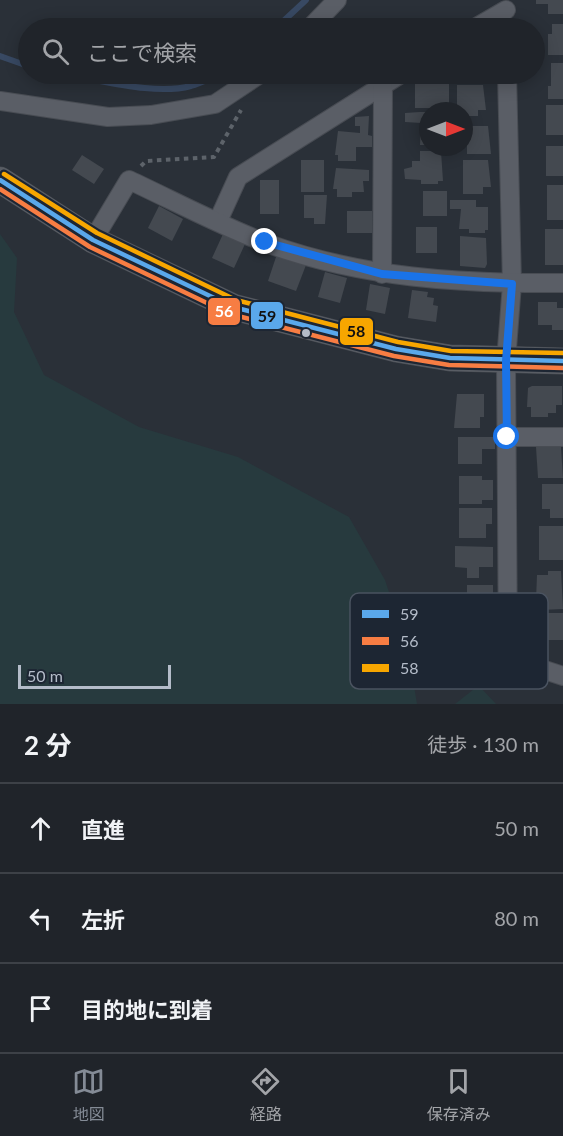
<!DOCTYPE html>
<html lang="ja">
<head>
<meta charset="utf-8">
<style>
	:root { --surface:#20242a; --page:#282c32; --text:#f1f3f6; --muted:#a2a4a8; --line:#3d4147; --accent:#848b96 }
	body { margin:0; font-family:Lato,"Noto Sans JP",sans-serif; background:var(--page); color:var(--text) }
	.compass { position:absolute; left:419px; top:102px; width:54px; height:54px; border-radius:50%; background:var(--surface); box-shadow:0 3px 15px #0003; rotate:90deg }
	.scale { position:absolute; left:18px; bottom:15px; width:153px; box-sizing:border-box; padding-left:6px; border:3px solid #b4bcc9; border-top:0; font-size:16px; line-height:21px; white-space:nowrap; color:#b4bcc9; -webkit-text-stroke:4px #1d2633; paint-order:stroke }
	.stop { position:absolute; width:18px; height:18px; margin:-14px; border:4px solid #1a73e8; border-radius:50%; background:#fff }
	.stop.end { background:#1a73e8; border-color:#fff; box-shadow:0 2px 6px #0008 }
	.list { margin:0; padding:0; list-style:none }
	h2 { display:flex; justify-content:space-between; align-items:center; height:78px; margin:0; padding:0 24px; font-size:26px }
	h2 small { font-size:20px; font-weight:400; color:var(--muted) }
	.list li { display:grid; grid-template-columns:39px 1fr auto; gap:18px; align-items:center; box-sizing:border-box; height:90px; padding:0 24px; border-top:2px solid var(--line) }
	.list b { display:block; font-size:22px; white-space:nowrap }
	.list em { font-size:20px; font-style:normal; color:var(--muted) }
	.icon { flex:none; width:33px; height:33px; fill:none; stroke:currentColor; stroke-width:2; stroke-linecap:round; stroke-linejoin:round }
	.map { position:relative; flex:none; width:563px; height:704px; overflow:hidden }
	.search { position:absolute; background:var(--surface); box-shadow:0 3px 15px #0003; left:18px; right:18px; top:18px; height:66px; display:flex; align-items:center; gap:15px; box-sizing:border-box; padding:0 21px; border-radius:33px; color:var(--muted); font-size:22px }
	.sheet { height:348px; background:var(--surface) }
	nav { display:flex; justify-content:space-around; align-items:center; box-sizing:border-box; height:84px; border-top:2px solid var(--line); background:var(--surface); font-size:16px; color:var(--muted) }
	nav a { display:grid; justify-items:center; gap:3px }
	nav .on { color:var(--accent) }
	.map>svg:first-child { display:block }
	.green { fill:#273a3e }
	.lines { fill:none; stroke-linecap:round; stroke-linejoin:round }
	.stream { stroke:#384963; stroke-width:6 }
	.building { fill:#444950 }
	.street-casing { stroke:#484c53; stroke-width:20 }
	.secondary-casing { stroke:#484c53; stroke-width:27 }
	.path { stroke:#5d636a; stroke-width:4; stroke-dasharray:4.5 4.5; stroke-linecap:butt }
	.street { stroke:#5a5e66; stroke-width:18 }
	.secondary { stroke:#595d64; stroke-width:26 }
	.bus-1-casing { stroke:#1d2633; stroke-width:9 }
	.bus-2-casing { stroke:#1d2633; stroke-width:9 }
	.bus-3-casing { stroke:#1d2633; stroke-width:9 }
	.bus-1 { stroke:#5aa8eb; stroke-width:4.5 }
	.bus-2 { stroke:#f77d43; stroke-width:4.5 }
	.bus-3 { stroke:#f7a600; stroke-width:4.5 }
	.route { stroke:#1a73e8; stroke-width:8 }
	.bus-dot { fill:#b4bcc9; stroke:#1d2633; stroke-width:2 }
	.key { fill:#1d2633; stroke:#4a5360; stroke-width:1.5 }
	.key-label { font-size:16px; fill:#b4bcc9 }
	.line-badge { stroke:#1d2633; stroke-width:2 }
	.badge-label { font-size:16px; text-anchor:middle; font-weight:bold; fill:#fff }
	.pale-badge-label { font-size:16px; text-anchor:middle; font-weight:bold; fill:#111 }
</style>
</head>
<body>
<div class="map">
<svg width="563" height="704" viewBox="0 0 563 704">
	<rect width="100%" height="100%" fill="#2a3038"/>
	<g class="green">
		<polygon points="0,234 17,258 14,312 44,375 139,427 238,457 349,517 385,580 408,650 417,704 0,704"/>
		<polygon points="479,686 496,704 455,704 478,686"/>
	</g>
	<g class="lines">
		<g class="stream">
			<polyline points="276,28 306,0"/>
			<polyline points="0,56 28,66"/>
			<path d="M61 74C99 79 153 96 191 86 201 83 211 78 221 74"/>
		</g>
	</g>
	<g class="building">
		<polygon points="536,0 563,0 563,14 548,14 548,4 536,4"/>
		<polygon points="552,24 563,24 563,55 548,55 548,34 552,34"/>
		<polygon points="551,63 563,63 563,99 548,99 548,86 551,86"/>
		<polygon points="461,74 481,74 481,79 462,83"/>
		<rect x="483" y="74" width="11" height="9"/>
		<polygon points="415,79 449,82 449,108 415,108"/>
		<polygon points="457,85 483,85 486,110 478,110 478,116 464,116 464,111 457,111"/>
		<rect x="546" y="105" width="17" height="30"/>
		<polygon points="420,112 428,112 428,145 420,145 421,123 405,122 405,113"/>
		<polygon points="369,116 368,135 372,136 372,147 356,147 356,161 338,161 338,155 335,155 338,131 360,133 360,126 355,126 355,117"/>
		<polygon points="467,126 488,126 491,154 467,154"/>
		<rect x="546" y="146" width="17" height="30"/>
		<polygon points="420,151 441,151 443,181 438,181 438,184 421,184 421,180 405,179 404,169 412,167 412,161 420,161"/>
		<polygon points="82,155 104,169 94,184 72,170"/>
		<rect x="301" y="160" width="23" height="32"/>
		<polygon points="463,160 488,160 491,187 483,187 483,194 463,194"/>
		<polygon points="336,168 369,170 369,181 363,181 364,192 352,192 352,197 337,197 337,189 333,189"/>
		<rect x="260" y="180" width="19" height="34"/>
		<rect x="547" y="185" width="16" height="35"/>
		<rect x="423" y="191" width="24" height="25"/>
		<polygon points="304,195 327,195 325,224 314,224 314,218 304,218"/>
		<polygon points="450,200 476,200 476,207 488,207 488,230 485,230 485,233 469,233 469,229 459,229 461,209 450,209"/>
		<polygon points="159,206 183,219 172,241 148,228"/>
		<rect x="347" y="211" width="25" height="22"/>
		<rect x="416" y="227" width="21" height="26"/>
		<rect x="545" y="229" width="18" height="36"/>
		<polygon points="223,234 245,244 234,268 212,258"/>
		<polygon points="460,236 486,238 487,264 485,268 460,266"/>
		<polygon points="277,254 306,265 296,291 268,281"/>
		<polygon points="325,272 347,278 340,303 318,297"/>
		<polygon points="370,284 390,288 385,314 366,310"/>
		<polygon points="412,290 428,292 427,297 434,298 433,305 438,306 436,322 408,318"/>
		<polygon points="538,302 557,302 557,308 563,308 563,330 552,330 552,325 538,325"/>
		<polygon points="532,386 562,386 562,405 556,405 556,413 548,413 548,417 531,417 531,407 527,407 528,388"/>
		<polygon points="457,394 484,394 484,417 480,417 480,428 454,428"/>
		<polygon points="458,437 495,437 495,449 482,449 482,464 458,464"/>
		<polygon points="536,447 561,447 563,478 538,478"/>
		<polygon points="459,476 482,476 482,480 493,480 493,500 482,500 482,504 459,504"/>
		<polygon points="542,484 563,484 563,518 550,518 550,509 542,509"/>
		<polygon points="459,508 492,508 492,524 486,524 486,538 459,538"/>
		<rect x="539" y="526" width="24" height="34"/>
		<polygon points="455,546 493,547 493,567 479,567 479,578 467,578 467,568 455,567"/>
		<polygon points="548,571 561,571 563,609 540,610 540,600 536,600 537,575 548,575"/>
		<polygon points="467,585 493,585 493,610 490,610 490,617 483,618 488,622 478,632 466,621 475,611 467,611"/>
		<rect x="533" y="613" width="30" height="27"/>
	</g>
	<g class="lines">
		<g class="street-casing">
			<g id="street">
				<polyline points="310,28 337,0"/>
				<polyline points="475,28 506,10"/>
				<polyline points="507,74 512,284 506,361 508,658 563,676"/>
				<polyline points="0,101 108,117 151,115 215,104 260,74"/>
				<polyline points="218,221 238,177 401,74"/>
				<path d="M93 240 129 180C174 201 219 225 266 243 361 278 462 284 563 283"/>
				<polyline points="382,274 383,84"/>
				<polyline points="507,437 563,437"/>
			</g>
		</g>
		<g class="secondary-casing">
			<polyline id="secondary" points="0,180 93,240 233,307 396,349 450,358 563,361"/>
		</g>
		<polyline class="path" points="141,166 146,161 214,157 241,110"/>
		<use href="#street" class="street"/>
		<use href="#secondary" class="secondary"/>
		<g class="bus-1-casing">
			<polyline id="bus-1" points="0,180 93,240 233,307 396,349 450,358 563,361"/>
		</g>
		<g class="bus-2-casing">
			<polyline id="bus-2" points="0,189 90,247 230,314 394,356 449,365 563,368"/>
		</g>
		<g class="bus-3-casing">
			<polyline id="bus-3" points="4,174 97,233 236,300 398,342 451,351 563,353"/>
		</g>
		<use href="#bus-1" class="bus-1"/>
		<use href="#bus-2" class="bus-2"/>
		<use href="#bus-3" class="bus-3"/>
	</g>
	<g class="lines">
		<polyline class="route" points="265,242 382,274 512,284 506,361 507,437"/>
	</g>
	<circle class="bus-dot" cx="306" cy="333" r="5"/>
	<rect x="350" y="593" width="198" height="96" rx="9" class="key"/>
	<rect x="362" y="610" width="27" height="8" fill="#5aa8eb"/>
	<rect x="362" y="637" width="27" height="8" fill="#f77d43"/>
	<rect x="362" y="664" width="27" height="8" fill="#f7a600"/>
	<g class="key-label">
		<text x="400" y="620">59</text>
		<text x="400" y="647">56</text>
		<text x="400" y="674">58</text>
	</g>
	<g class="line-badge">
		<rect x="207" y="297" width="34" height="29" rx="6" fill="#f77d43"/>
		<rect x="250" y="301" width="34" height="29" rx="6" fill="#5aa8eb"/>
		<rect x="339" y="317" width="35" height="29" rx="6" fill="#f7a600"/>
	</g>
	<g class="badge-label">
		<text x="224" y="317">56</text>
	</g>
	<g class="pale-badge-label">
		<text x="267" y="322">59</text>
		<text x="356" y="337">58</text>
	</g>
</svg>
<svg class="compass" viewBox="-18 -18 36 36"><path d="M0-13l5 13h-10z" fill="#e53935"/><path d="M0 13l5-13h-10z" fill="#a2a4a8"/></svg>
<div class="scale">50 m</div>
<div class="stop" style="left:507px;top:437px"></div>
<div class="stop end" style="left:265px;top:242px"></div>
<div class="search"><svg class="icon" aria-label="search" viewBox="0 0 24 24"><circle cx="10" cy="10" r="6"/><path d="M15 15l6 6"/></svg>ここで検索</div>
</div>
<section class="sheet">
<h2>2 分<small>徒歩 · 130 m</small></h2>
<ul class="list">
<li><svg class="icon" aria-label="ahead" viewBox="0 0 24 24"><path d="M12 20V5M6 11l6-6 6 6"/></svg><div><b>直進</b></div><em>50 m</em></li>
<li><svg class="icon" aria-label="left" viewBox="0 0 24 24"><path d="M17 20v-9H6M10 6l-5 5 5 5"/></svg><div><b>左折</b></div><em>80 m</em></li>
<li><svg class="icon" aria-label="arrive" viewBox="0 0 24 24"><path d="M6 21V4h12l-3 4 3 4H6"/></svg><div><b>目的地に到着</b></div></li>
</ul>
</section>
<nav>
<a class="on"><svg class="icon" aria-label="map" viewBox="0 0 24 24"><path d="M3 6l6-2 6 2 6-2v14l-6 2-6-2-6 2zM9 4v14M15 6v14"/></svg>地図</a>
<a><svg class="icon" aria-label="directions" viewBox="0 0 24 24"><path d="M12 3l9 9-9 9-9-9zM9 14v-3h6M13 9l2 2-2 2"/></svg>経路</a>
<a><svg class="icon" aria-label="saved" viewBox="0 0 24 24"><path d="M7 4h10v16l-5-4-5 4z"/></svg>保存済み</a>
</nav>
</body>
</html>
